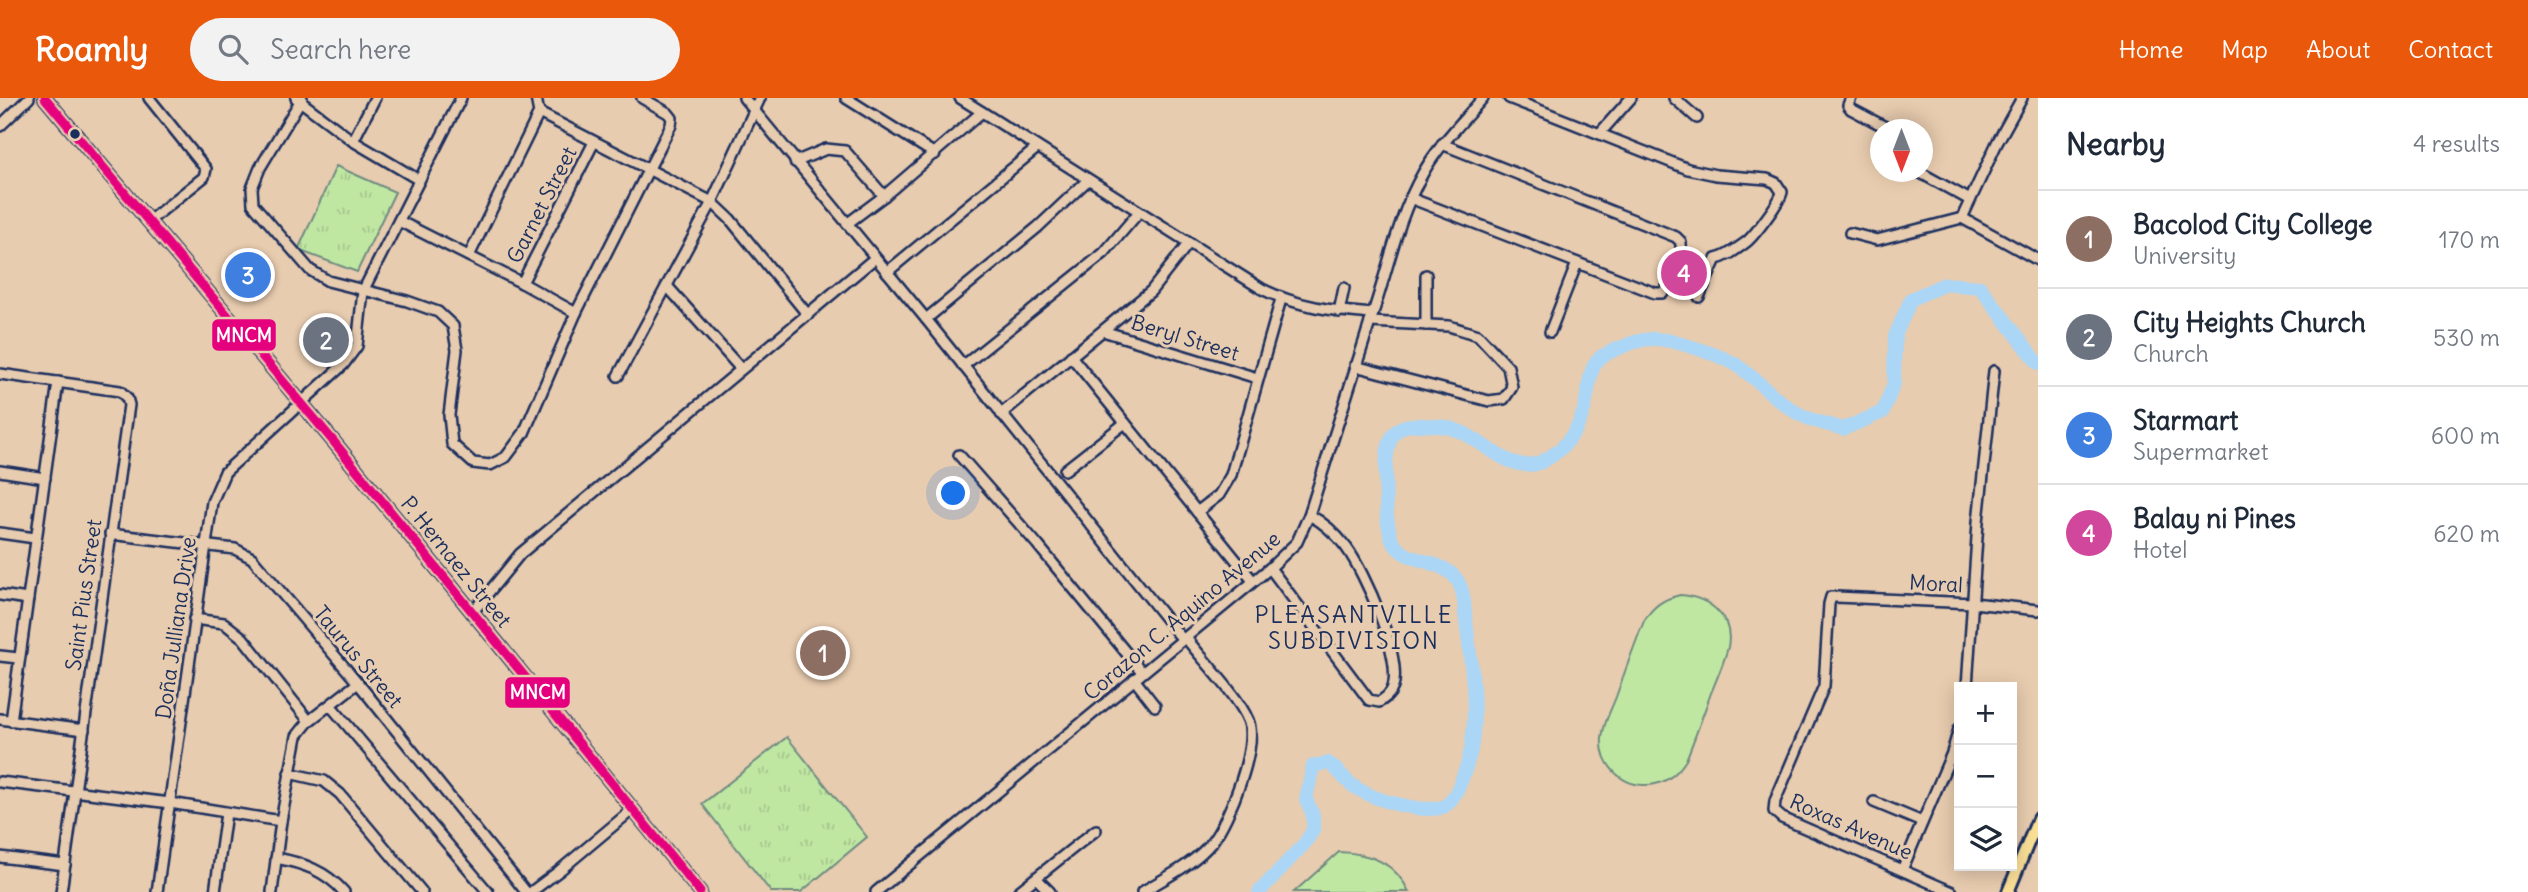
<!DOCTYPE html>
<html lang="en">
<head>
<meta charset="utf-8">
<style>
	:root { --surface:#fff; --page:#f2f2f3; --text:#1f2937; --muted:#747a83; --line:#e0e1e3; --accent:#ea580c }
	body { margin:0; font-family:Delius,sans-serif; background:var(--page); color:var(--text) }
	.controls { position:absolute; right:21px; bottom:21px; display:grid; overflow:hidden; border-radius:0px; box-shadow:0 4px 18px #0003 }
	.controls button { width:63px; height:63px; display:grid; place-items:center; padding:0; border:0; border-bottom:2px solid var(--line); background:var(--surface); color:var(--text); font:35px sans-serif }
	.compass { position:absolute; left:1870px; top:21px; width:63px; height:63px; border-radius:50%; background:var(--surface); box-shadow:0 4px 18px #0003; rotate:180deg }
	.you { position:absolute; left:954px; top:396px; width:24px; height:24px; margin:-18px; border:5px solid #fff; border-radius:50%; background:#1a73e8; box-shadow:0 0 0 10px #1a73e833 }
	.badge { display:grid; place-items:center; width:46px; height:46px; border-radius:50%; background:var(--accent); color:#fff; font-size:23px; font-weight:700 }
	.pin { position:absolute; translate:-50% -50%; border:4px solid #fff; box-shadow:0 2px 7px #0006 }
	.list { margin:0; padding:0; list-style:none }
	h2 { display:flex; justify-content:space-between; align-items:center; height:91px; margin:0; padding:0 28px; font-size:30px }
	h2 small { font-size:23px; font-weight:400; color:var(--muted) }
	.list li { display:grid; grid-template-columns:46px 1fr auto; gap:21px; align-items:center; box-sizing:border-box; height:98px; padding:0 28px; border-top:2px solid var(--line) }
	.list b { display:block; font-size:26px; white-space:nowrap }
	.list p { margin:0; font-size:23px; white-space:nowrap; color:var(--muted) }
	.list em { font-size:23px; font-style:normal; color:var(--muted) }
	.icon { flex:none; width:38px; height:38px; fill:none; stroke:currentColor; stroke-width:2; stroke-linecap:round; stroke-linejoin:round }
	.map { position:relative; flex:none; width:2038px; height:794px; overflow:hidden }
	header { display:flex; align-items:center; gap:42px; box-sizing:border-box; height:98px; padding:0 35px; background:var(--accent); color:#fff }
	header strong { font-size:33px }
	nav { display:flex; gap:38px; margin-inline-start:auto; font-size:24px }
	.search { width:490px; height:63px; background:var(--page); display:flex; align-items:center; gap:18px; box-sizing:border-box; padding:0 24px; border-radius:38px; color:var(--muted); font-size:26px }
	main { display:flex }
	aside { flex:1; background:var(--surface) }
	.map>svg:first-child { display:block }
	.grass { fill:url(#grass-tufts); stroke:#6e8b80; stroke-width:2 }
	.garden { fill:#c0e7a2; stroke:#6e8b80; stroke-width:2 }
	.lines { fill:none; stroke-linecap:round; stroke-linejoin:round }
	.river { stroke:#abd6f6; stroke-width:14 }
	.minor-casing { stroke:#1b2f5e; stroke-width:14 }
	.major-casing { stroke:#1b2f5e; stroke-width:16 }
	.minor { stroke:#e8ccaf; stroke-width:9 }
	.major { stroke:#fadf96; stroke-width:10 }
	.bus-1-casing { stroke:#e8ccaf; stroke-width:14 }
	.bus-1 { stroke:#e5007d; stroke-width:9 }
	.bus-dot { fill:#1b2f5e; stroke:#e8ccaf; stroke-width:2.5 }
	.labels { text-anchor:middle; stroke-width:6; stroke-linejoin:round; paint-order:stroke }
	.street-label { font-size:21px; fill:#1b2f5e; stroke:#e8ccaf }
	.neighbourhood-label { font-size:23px; letter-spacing:2px; fill:#1b2f5e; stroke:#e8ccaf }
	.line-badge { stroke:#e8ccaf; stroke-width:2.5 }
	.badge-label { font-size:19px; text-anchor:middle; font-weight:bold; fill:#fff }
</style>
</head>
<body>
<header>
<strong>Roamly</strong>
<div class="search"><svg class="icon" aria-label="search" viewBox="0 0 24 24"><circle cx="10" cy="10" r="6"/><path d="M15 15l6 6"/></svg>Search here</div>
<nav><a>Home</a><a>Map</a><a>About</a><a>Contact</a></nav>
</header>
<main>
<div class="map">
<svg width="2038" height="794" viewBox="0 0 2038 794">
	<defs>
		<pattern id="grass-tufts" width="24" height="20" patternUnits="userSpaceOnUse" patternTransform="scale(1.75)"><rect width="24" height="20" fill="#c0e7a2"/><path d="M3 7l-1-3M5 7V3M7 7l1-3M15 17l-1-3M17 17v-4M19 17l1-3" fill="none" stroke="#a4c68e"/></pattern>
	</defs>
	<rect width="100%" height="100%" fill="#e8ccaf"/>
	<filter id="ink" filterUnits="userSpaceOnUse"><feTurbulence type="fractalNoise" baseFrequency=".0143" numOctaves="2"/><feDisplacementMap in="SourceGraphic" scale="14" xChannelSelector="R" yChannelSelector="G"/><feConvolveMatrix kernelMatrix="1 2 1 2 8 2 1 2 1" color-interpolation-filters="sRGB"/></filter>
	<g filter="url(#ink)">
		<g class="grass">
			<polygon points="336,68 395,94 357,174 298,152"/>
			<polygon points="787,639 867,739 801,794 771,794 702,706"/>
		</g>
		<g class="garden">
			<path d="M1680 497C1708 499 1734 518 1728 549 1724 565 1717 580 1711 595 1703 617 1695 640 1686 662 1676 678 1663 688 1643 687 1619 686 1600 664 1602 640 1603 626 1611 612 1616 599 1625 573 1634 548 1644 523 1653 508 1663 501 1680 497Z"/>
			<path d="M1339 754C1369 755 1395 764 1409 794H1294Z"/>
		</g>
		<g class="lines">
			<path class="river" d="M1259 794 1305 745 1313 732V717L1306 701 1313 668 1328 665C1338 671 1344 681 1352 687 1370 701 1421 716 1443 709 1457 704 1470 660 1472 645 1477 606 1471 562 1466 523 1464 513 1465 499 1461 490 1449 455 1398 471 1390 436 1385 416 1382 354 1393 337 1400 327 1411 326 1423 327 1436 327 1449 328 1461 334 1485 344 1512 377 1541 364 1567 352 1583 326 1587 298 1589 287 1590 270 1598 261 1602 257 1612 253 1617 251 1628 246 1643 240 1655 241 1672 241 1720 257 1735 266 1758 281 1776 304 1801 317 1814 324 1830 327 1843 331L1883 314 1894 285 1895 238 1911 201 1945 186 1980 189 2038 265"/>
			<g class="minor-casing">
				<g id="minor">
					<polyline points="296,0 353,43 419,82"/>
					<polyline points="302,0 260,70 252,90 253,106 310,172 328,183 407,203 438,214 453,228 457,252 449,317 452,346 473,365 490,367 506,359 524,335 576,215 671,27 672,20 668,15 642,0"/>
					<polyline points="744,0 926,221 1183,542"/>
					<polyline points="846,0 935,56"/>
					<path d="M960 0 1262 191C1298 209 1333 213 1373 216"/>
					<path d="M1509 0 1688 71 1716 77 1767 81 1776 85 1782 94C1781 102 1753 140 1745 145 1735 152 1727 159 1716 161L1699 199"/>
					<polyline points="1674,0 1697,20"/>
					<polyline points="1851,0 1848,7 1851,11 1891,32"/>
					<polyline points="539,15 712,104 730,121 808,217"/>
					<polyline points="0,28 29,0"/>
					<polyline points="1600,35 1631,0"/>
					<polyline points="353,43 375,0"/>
					<polyline points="795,64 826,51 845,53 884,98"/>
					<polyline points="1919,74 1970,102"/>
					<polyline points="1410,100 1655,195 1662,195 1667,190 1681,151 1681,144 1676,139 1442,46"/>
					<polyline points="1962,120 1997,45 2022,0"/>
					<polyline points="149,123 204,79 206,71 149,0"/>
					<polyline points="399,123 522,185 576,215"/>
					<polyline points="848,125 884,98 982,14"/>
					<polyline points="1850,135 1877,142 1962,120 2038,162"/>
					<polyline points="469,158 539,15 536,0"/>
					<polyline points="887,174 1037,50"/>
					<polyline points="1426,177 1426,227"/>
					<polyline points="522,185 594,44"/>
					<polyline points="667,188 741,271"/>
					<polyline points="1339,214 1344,190"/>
					<polyline points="926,221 1038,129 1088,82"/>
					<polyline points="1103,233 1257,280"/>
					<polyline points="1550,234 1577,165"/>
					<polyline points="1071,258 1253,483"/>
					<polyline points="963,268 1104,155 1139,114"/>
					<polyline points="1355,268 1489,303 1504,301 1512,289 1508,269 1478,237 1449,228 1370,224"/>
					<polyline points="0,276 120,293 127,300 129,307 61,794"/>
					<polyline points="618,278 712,104 760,0"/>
					<polyline points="1001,316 1151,193 1188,146"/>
					<polyline points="959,357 1037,446 1142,574"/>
					<polyline points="1065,372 1125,325"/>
					<polyline points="0,373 45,380"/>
					<polyline points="1197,414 1219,397 1231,377 1281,201"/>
					<polyline points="0,435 35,440"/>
					<polyline points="110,436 235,451 252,460 358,585 526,794"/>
					<path d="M1270 470 1369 602 1379 604C1385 600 1390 597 1393 589 1402 558 1365 475 1346 449 1336 436 1323 424 1309 417"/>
					<polyline points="0,497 28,501"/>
					<polyline points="472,515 520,456 875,160"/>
					<polyline points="194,521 224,525 243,540 309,623"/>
					<polyline points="0,558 18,560"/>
					<polyline points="1134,581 1155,608"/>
					<polyline points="1967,589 1978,424 1994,273"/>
					<polyline points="331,608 488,794"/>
					<polyline points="0,621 84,632"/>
					<polyline points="11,623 58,284"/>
					<polyline points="289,675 324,683 340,696 422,794"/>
					<polyline points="0,684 170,705 281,723"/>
					<polyline points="1874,704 1922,724"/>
					<polyline points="0,759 65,767"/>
					<path d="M276 760C303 765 326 773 344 794"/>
					<polyline points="1902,772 1952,655 1959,631"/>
					<polyline points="1036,780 1050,794"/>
					<polyline points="157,794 212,404 225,374 343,267 357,248 363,193 461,0"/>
					<polyline points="215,794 226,715"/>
					<polyline points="272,794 281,723 297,638 309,623 358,585"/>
					<polyline points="531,794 559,773 632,712"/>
					<path d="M876 794 1270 470 1297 444 1309 417C1330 350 1352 282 1373 215 1389 167 1398 119 1423 75 1439 47 1462 24 1483 0"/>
					<polyline points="1018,794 1096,732"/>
					<path d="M1142 794C1165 780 1194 766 1212 744 1229 722 1259 648 1248 622 1239 599 1202 561 1186 540"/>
					<polyline points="1952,794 1782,720 1774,713 1775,703 1824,588 1829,506 1831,499 1836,499 1973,505 2038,512"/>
				</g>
			</g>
			<g class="major-casing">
				<g id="major">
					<polyline points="45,0 334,344 700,794"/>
					<polyline points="2008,794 2038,721"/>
				</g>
			</g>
			<use href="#minor" class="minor"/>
			<use href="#major" class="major"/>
			<g class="bus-1-casing">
				<polyline id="bus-1" points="45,0 334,344 700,794"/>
			</g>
			<use href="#bus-1" class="bus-1"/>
		</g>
	</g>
	<circle class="bus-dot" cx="75" cy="36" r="6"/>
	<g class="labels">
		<g class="street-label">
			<text transform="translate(542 107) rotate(-63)" y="7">Garnet Street</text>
			<text transform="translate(1185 240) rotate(17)" y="7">Beryl Street</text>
			<text transform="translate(456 464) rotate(51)" y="7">P. Hernaez Street</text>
			<text transform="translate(1936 486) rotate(3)" y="7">Moral</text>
			<text transform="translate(84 497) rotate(-82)" y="7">Saint Pius Street</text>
			<text transform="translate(1182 518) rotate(-40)" y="7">Corazon C. Aquino Avenue</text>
			<text transform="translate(176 530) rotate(-82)" y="7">Doña Julliana Drive</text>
			<text transform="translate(358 559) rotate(50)" y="7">Taurus Street</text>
			<text transform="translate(1851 729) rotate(24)" y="7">Roxas Avenue</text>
		</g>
		<g class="neighbourhood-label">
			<text x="1354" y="525">PLEASANTVILLE<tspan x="1354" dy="26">SUBDIVISION</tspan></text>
		</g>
	</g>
	<g class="line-badge">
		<rect x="211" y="220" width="66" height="34" rx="7" fill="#e5007d"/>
		<rect x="504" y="578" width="67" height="33" rx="7" fill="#e5007d"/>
	</g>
	<g class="badge-label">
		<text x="244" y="244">MNCM</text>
		<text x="538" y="601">MNCM</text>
	</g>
</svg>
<div class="controls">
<button>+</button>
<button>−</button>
<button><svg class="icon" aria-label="layers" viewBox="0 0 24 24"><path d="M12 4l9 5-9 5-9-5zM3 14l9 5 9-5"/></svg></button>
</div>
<svg class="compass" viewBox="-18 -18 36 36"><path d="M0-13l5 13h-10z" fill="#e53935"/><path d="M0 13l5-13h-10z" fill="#747a83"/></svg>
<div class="you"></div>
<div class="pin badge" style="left:823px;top:555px;background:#8d6e63">1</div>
<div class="pin badge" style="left:326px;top:242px;background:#6b7280">2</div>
<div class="pin badge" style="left:248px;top:177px;background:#3f7fe0">3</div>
<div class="pin badge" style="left:1684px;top:175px;background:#d1479c">4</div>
</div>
<aside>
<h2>Nearby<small>4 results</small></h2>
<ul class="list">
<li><span class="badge" style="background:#8d6e63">1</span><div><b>Bacolod City College</b><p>University</p></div><em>170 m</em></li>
<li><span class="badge" style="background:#6b7280">2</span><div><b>City Heights Church</b><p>Church</p></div><em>530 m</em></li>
<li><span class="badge" style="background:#3f7fe0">3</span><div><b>Starmart</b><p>Supermarket</p></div><em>600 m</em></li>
<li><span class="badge" style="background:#d1479c">4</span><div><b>Balay ni Pines</b><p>Hotel</p></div><em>620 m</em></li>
</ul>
</aside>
</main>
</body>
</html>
